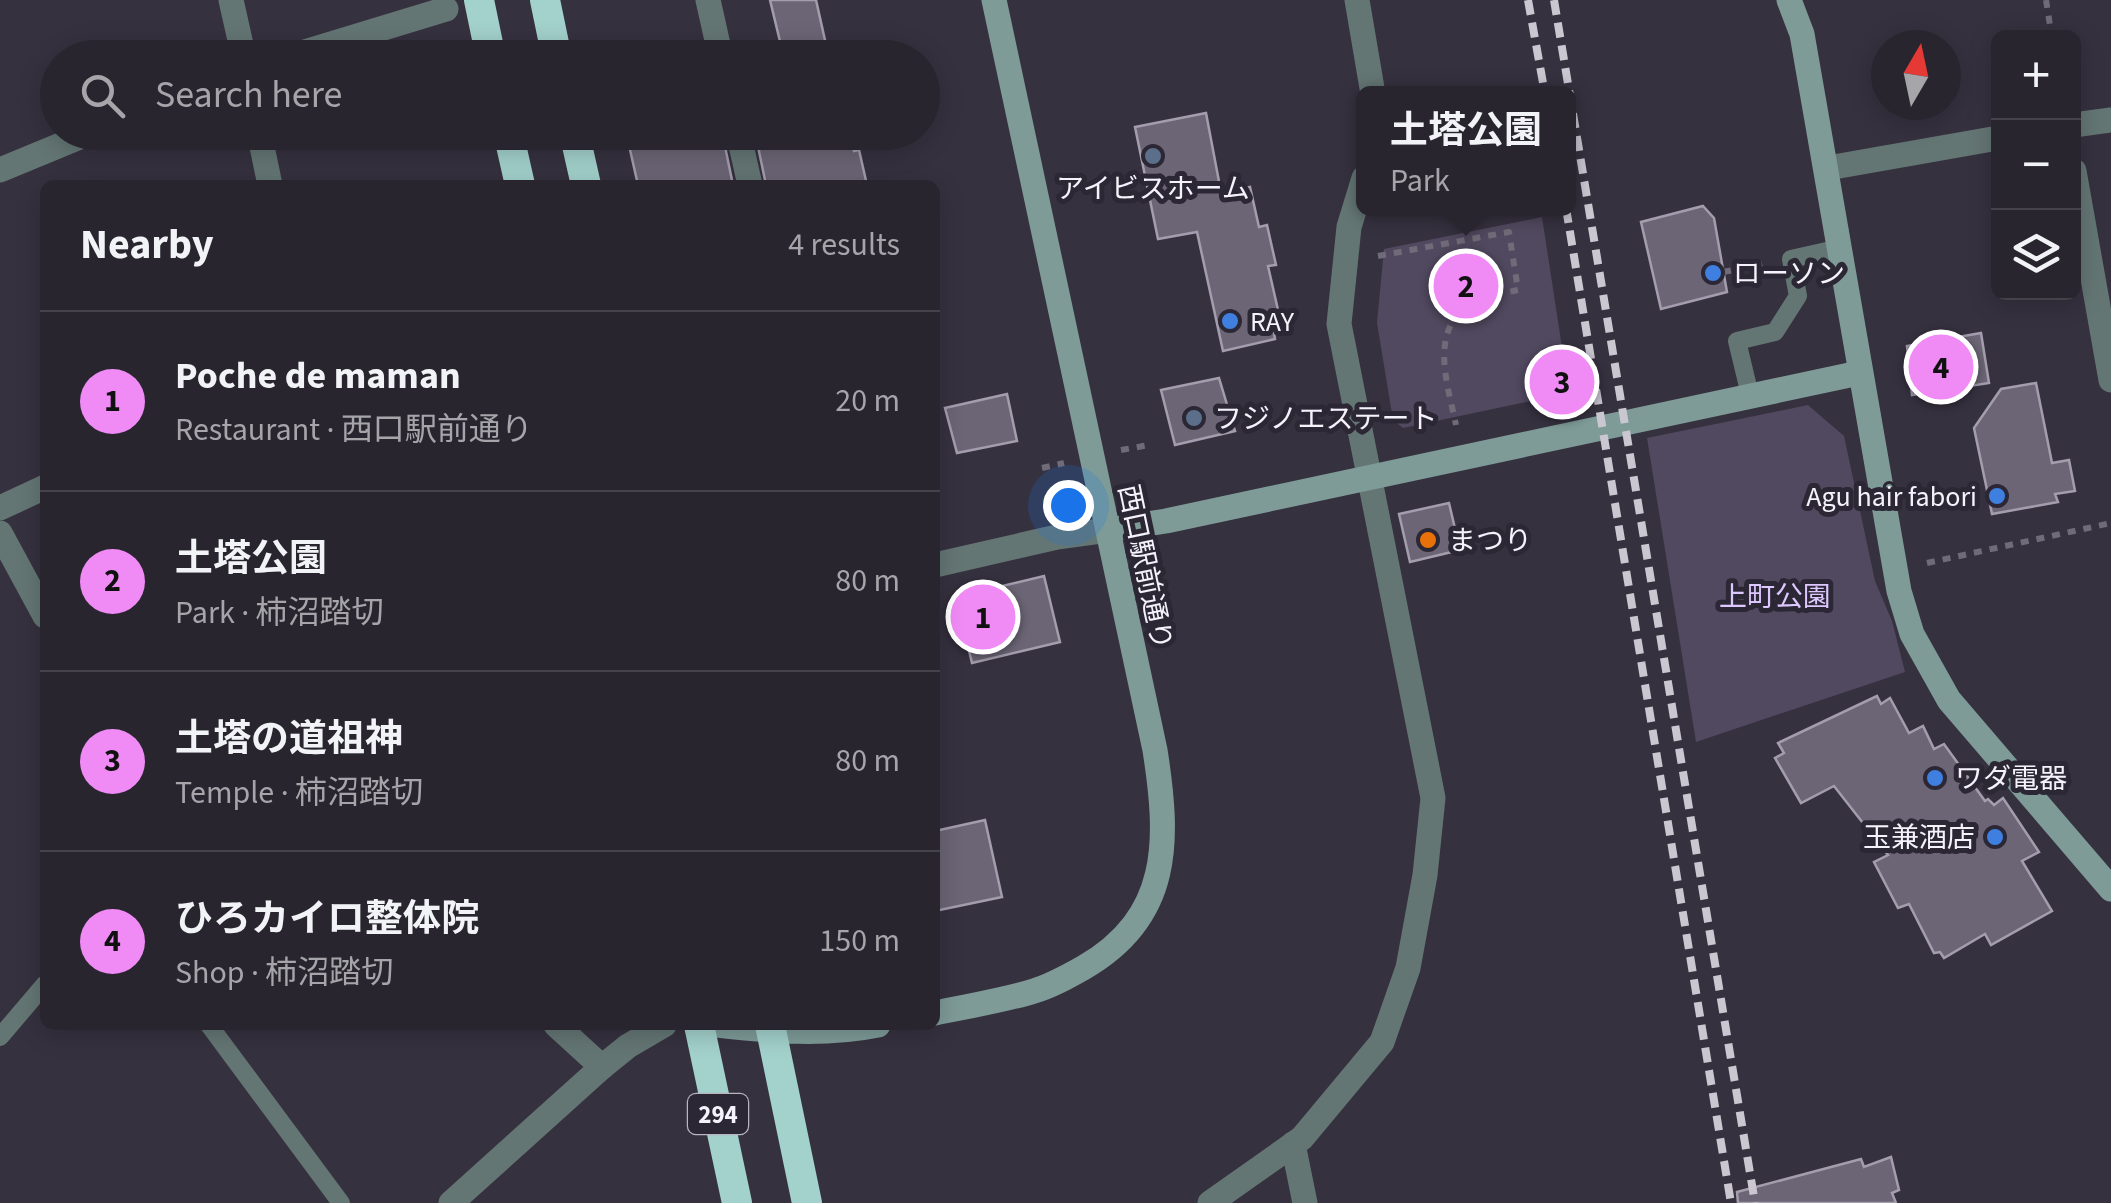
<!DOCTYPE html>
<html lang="en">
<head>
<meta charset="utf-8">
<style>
	:root { --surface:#28252f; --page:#302d37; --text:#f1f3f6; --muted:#a5a5aa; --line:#44424b; --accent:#f08bf5 }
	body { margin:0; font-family:"Source Sans 3","Noto Sans JP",sans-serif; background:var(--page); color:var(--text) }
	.controls { position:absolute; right:30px; top:30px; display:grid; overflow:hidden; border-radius:15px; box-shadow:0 5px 25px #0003 }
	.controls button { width:90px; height:90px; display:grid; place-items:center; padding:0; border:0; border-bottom:2px solid var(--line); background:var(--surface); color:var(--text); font:50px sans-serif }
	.compass { position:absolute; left:1871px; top:30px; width:90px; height:90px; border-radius:50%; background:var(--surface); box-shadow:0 5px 25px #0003; rotate:9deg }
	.you { position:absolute; left:1068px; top:505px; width:35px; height:35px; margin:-25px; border:8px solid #fff; border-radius:50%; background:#1a73e8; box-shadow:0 0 0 15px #1a73e833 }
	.badge { display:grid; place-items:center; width:65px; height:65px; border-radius:50%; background:var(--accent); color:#111; font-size:32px; font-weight:700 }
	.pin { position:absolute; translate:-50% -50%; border:5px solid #fff; box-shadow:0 2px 10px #0006 }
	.popup { position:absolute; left:1356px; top:86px; width:220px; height:130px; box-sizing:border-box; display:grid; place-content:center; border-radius:15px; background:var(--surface); filter:drop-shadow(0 2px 8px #0005); font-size:32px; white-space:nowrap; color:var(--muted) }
	.popup b { font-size:38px; color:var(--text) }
	.popup::after { content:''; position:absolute; left:50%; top:100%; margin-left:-20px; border:20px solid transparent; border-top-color:var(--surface) }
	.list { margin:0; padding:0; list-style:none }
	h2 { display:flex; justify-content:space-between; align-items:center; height:130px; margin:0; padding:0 40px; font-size:42px }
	h2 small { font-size:32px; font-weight:400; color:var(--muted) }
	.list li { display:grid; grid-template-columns:65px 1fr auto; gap:30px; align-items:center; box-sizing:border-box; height:180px; padding:0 40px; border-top:2px solid var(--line) }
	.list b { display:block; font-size:38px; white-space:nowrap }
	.list p { margin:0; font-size:32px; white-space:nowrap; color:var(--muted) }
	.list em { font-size:32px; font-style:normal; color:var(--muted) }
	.icon { flex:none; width:55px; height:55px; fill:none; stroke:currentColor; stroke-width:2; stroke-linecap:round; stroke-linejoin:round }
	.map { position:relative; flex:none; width:2111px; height:1203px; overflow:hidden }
	.search { position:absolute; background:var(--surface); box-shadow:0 5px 25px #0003; left:40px; top:40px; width:900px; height:110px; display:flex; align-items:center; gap:25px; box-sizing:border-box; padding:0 35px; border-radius:55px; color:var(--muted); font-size:38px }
	.panel { position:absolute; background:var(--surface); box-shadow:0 5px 25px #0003; left:40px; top:180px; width:900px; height:850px; border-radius:15px }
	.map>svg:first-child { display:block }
	.green { fill:#51495f }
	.building { fill:#6b6575; stroke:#a39dae; stroke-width:2.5 }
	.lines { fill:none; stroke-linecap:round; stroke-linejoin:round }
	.path { stroke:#706b78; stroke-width:6; stroke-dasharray:8 8; stroke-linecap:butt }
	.lane { stroke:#647674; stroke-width:18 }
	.street { stroke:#647674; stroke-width:25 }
	.secondary { stroke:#7e9b98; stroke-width:25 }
	.highway { stroke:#a3d1cc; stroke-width:30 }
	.rail { stroke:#cac7d1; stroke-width:8; stroke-dasharray:15 8; stroke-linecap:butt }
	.service-dot { fill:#5c6f8a; stroke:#2c2735; stroke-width:4 }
	.shop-dot { fill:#3f7fe0; stroke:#2c2735; stroke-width:4 }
	.food-dot { fill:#e8710a; stroke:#2c2735; stroke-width:4 }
	.labels { text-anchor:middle; stroke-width:10; stroke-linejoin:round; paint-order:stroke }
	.shield { fill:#2c2735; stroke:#b9b5c0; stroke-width:2.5 }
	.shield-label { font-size:25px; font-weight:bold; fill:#f5f2fb }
	.poi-label { font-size:28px; fill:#f5f2fb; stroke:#2c2735; text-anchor:start }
	.street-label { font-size:28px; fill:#f5f2fb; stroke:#2c2735 }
	.park-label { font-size:28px; fill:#dcc7ff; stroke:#2c2735 }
</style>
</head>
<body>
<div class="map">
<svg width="2111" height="1203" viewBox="0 0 2111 1203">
	<rect width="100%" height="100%" fill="#36313f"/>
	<g class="green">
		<polygon points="1542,217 1569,393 1403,428 1393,420 1377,323 1384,249"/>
		<polygon points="1808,405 1844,436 1875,581 1892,621 1905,672 1696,742 1647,438"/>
	</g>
	<g class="building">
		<polygon points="770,0 816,0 829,58 784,58"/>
		<polygon points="1206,113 1221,192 1250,187 1259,227 1267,225 1276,265 1268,266 1281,323 1273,325 1275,339 1223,351 1197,232 1158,239 1135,127"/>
		<polygon points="626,132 722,132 733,185 638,185"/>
		<polygon points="755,132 849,132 854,151 859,150 867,185 766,185"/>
		<polygon points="1703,206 1714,218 1727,292 1661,309 1641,222"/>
		<polygon points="1981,333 1989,383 1912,395 1907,346"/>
		<polygon points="1219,378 1235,431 1175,445 1161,390"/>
		<polygon points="2036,383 2052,463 2069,460 2075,491 2055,494 2058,502 1992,514 1974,428 2001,389"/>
		<polygon points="1007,394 1017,441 957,453 945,408"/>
		<polygon points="1449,503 1460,550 1410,562 1399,514"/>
		<polygon points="1044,576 1060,642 972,663 956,597"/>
		<polygon points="1877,696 1881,704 1890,698 1909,733 1923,726 1934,749 1944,744 1985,801 1988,799 1994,805 2003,798 2039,852 2022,861 2052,911 1991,945 1985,934 1944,958 1940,952 1934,953 1909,904 1898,908 1874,862 1888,855 1834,786 1801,803 1775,758 1784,753 1778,743"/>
		<polygon points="985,820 1002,897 935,911 935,831"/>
		<polygon points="1891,1157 1899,1190 1892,1193 1896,1203 1738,1203 1737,1192 1861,1159 1864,1167"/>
	</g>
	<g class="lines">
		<g class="path">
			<polyline points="2046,0 2052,38"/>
			<path d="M1378 256 1509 232 1518 290C1506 293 1491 294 1479 299 1426 324 1447 381 1456 425"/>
			<polyline points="1723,272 1765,264"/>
			<polyline points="1121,450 1149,445"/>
			<polyline points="1042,468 1064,463"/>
			<polyline points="1927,563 2111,523"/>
		</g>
		<g class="lane">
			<polyline points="1750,395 1737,341 1775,332 1798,296 1791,259 1840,248"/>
			<polyline points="209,1025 341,1203"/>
			<polyline points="0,1037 45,984"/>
		</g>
		<g class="street">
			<polyline points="231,0 244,58"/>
			<polyline points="708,0 721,58"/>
			<polyline points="1357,0 1373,94"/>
			<polyline points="285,58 446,9"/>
			<polyline points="2074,125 2111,120"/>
			<polyline points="259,132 270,185"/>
			<polyline points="738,132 750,185"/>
			<polyline points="1828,168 1998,138"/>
			<polyline points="0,170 92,132"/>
			<polyline points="2074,171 2111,380"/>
			<polyline points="0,508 45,487"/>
			<polyline points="0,533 45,616"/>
			<polyline points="935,565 1057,537 1108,530"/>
			<polyline points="556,1025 602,1067"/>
			<polyline points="1293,1144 1305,1203"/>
			<polyline points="451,1203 602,1067 628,1046 664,1025"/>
			<polyline points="1210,1203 1302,1138 1382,1042 1408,968 1425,875 1433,798 1339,324 1349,227 1364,178"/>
		</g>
		<g class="secondary">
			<polyline points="1789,0 1802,34 1899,591 1912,634 1949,700 2111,889"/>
			<polyline points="1108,530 1166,521 1859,373"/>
			<path d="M935 1013C968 1006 1002 1001 1034 991 1051 986 1067 977 1083 968 1172 917 1169 840 1155 750L994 0"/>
			<path d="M717 1025C771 1031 824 1036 878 1025"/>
		</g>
		<g class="highway">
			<polyline points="479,0 491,58"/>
			<polyline points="545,0 557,58"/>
			<polyline points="508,132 520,185"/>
			<polyline points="574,132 586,185"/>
			<polyline points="699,1025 737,1203"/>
			<polyline points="770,1025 807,1203"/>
		</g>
		<g class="rail">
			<polyline points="1528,0 1545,94"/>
			<polyline points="1554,0 1755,1203"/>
			<polyline points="1566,208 1731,1203"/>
		</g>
	</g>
	<g class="service-dot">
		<circle cx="1153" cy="156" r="10"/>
		<circle cx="1194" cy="418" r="10"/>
	</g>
	<g class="shop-dot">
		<circle cx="1713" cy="273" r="10"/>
		<circle cx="1230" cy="321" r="10"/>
		<circle cx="1997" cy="496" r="10"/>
		<circle cx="1935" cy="778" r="10"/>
		<circle cx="1995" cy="837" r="10"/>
	</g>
	<circle class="food-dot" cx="1428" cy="540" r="10"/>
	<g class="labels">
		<rect class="shield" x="688" y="1094" width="60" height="40" rx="8"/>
		<g class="shield-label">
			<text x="718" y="1123">294</text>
		</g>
		<g class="poi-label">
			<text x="1153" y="198" text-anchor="middle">アイビスホーム</text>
			<text x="1733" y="283">ローソン</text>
			<text x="1250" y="331">RAY</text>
			<text x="1214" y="428">フジノエステート</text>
			<text x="1977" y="506" text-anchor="end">Agu hair fabori</text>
			<text x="1448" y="550">まつり</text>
			<text x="1955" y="788">ワダ電器</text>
			<text x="1975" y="847" text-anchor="end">玉兼酒店</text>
		</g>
		<g class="street-label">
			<text transform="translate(1146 567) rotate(78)" y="10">西口駅前通り</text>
		</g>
		<g class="park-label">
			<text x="1775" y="606">上町公園</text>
		</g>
	</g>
</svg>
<div class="controls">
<button>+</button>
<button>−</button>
<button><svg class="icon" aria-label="layers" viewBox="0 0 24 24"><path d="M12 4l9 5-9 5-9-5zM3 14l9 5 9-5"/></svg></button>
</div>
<svg class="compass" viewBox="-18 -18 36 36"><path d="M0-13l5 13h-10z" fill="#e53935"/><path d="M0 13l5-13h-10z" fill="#a5a5aa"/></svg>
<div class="you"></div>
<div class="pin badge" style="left:983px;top:617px">1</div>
<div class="pin badge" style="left:1466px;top:286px">2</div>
<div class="popup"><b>土塔公園</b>Park</div>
<div class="pin badge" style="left:1562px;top:382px">3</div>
<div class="pin badge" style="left:1941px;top:367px">4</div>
<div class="search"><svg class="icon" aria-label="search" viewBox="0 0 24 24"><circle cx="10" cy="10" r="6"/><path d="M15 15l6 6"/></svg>Search here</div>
<section class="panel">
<h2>Nearby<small>4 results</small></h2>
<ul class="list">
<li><span class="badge">1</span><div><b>Poche de maman</b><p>Restaurant · 西口駅前通り</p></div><em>20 m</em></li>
<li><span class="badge">2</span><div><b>土塔公園</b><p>Park · 柿沼踏切</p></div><em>80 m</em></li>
<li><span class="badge">3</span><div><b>土塔の道祖神</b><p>Temple · 柿沼踏切</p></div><em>80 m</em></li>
<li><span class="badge">4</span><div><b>ひろカイロ整体院</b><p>Shop · 柿沼踏切</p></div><em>150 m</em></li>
</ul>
</section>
</div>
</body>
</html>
